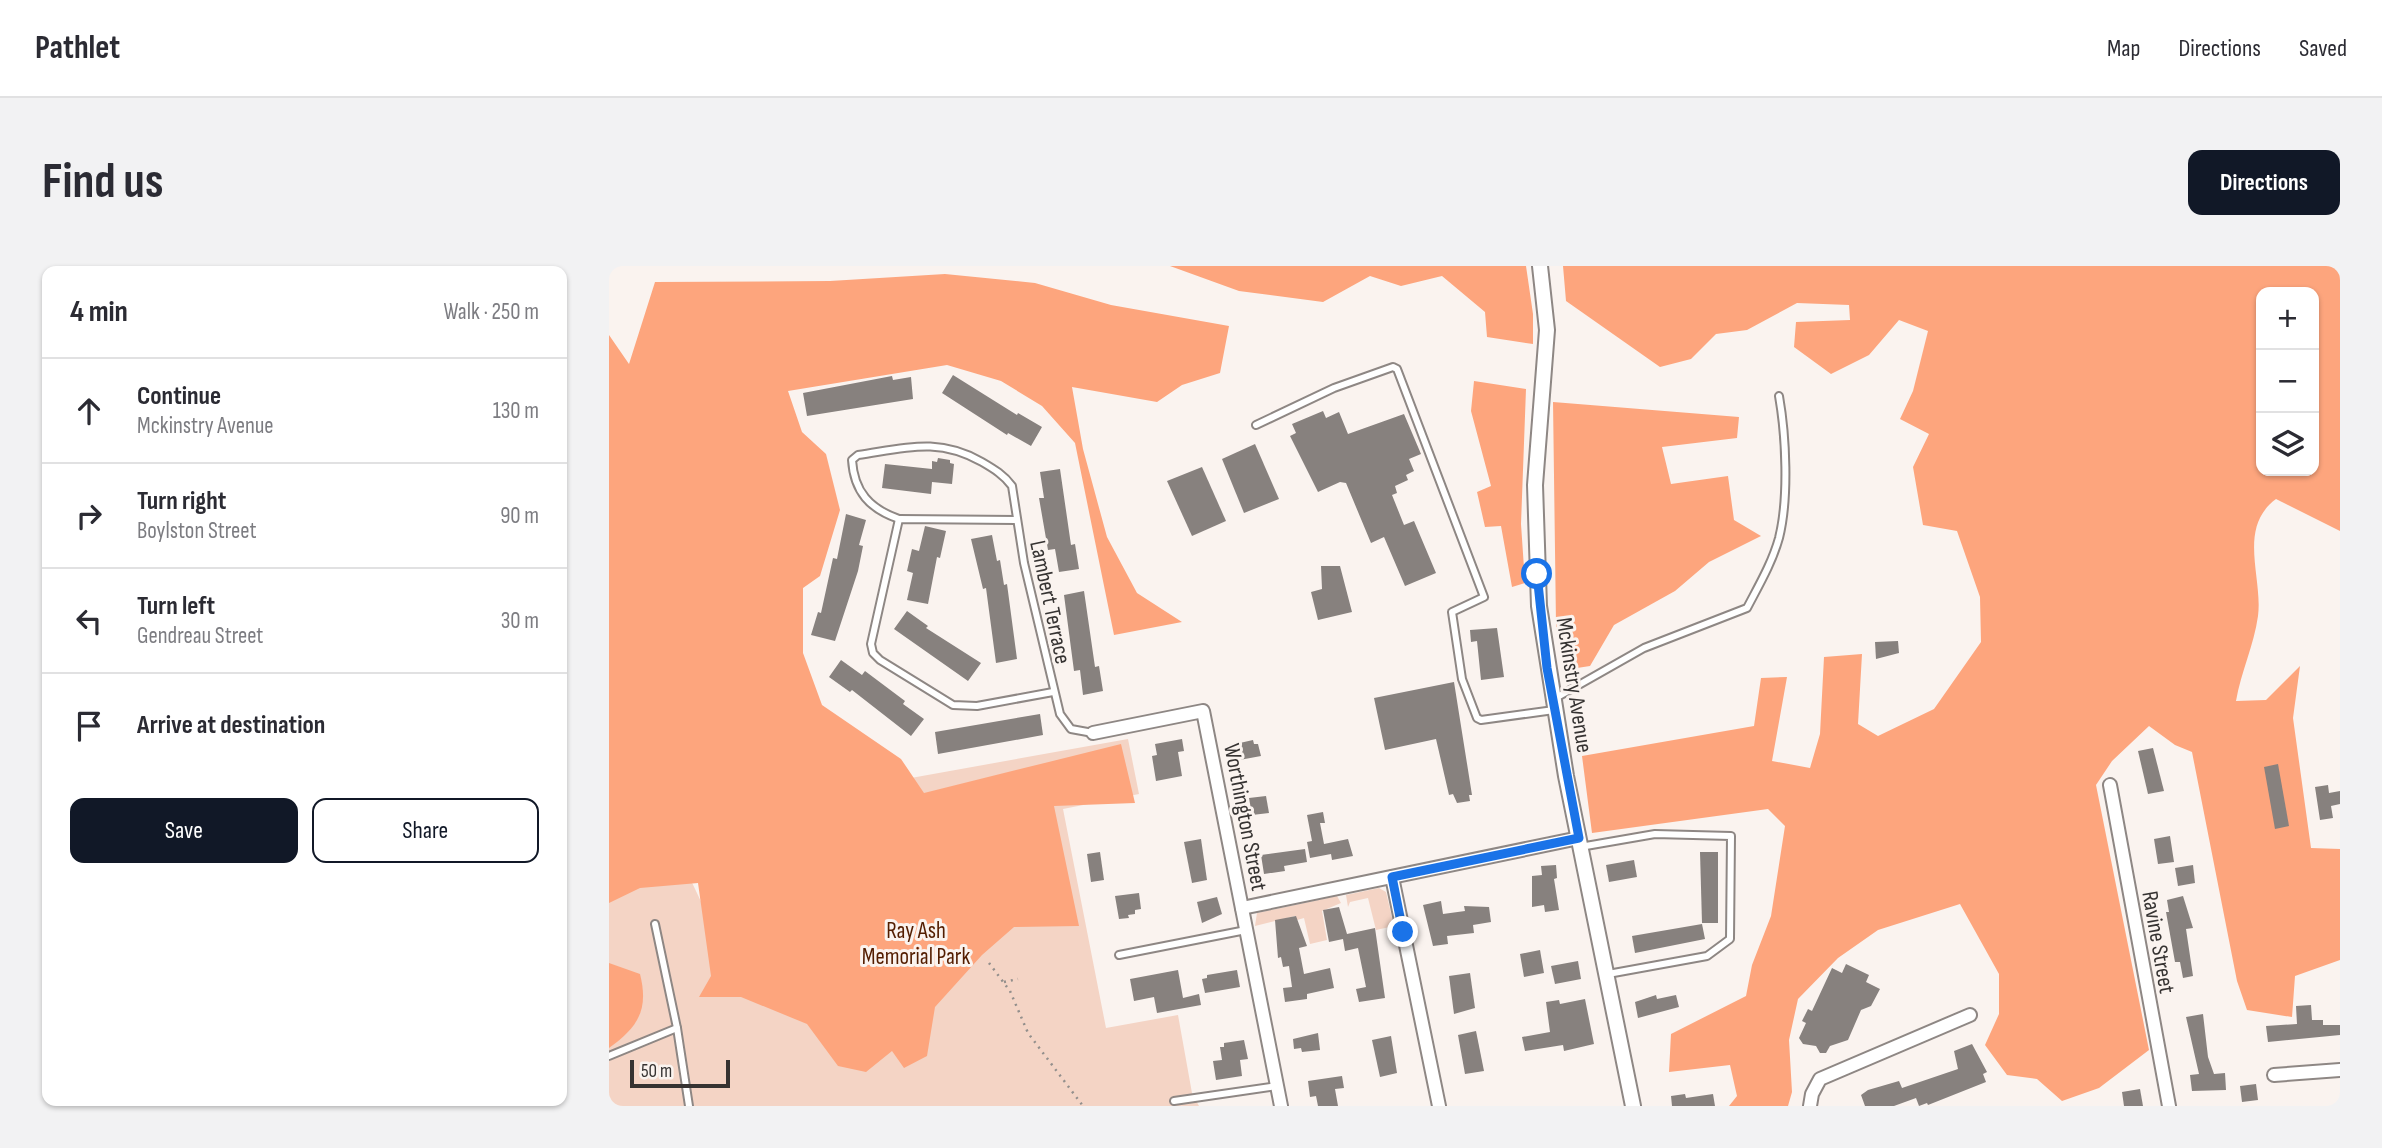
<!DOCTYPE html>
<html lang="en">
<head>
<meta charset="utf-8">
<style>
	:root { --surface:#fff; --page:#f2f2f3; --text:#2b2b33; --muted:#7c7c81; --line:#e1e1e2; --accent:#111827 }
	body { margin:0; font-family:"Sofia Sans Condensed",sans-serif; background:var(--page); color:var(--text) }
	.controls { position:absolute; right:21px; top:21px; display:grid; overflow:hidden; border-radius:14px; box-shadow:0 2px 5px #0004 }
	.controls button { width:63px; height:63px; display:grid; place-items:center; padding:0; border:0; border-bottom:2px solid var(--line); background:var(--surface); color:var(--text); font:35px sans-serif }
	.scale { position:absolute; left:21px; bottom:18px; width:100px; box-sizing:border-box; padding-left:7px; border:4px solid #363332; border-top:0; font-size:19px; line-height:24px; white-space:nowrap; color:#363332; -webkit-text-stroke:5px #faf3ef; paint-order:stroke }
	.stop { position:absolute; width:21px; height:21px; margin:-16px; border:5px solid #1a73e8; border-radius:50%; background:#fff }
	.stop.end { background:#1a73e8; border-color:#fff; box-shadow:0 2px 7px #0008 }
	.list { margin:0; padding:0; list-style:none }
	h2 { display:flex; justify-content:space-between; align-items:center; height:91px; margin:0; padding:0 28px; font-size:30px }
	h2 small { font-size:23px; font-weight:400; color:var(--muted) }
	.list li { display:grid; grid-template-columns:46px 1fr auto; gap:21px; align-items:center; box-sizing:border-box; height:105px; padding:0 28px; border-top:2px solid var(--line) }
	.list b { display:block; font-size:26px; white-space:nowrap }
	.list p { margin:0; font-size:23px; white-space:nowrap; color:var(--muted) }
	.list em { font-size:23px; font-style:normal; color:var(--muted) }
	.actions { display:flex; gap:14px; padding:21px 28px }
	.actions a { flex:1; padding:16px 0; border:2px solid var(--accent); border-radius:14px; text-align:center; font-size:24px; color:var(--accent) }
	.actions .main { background:var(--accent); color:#fff }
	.icon { flex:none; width:38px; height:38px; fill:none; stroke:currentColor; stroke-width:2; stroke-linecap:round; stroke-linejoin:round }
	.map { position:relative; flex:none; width:1731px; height:840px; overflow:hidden; border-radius:14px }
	header { display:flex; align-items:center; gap:42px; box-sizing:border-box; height:98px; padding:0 35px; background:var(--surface); border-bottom:2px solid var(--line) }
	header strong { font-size:33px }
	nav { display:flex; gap:38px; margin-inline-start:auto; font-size:24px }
	.intro { display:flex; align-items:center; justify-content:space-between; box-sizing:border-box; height:168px; padding:0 42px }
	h1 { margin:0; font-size:49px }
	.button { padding:18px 32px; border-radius:14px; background:var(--accent); color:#fff; font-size:24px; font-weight:700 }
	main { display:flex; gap:42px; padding:0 42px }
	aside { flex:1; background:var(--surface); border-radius:14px; box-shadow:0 2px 5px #0004 }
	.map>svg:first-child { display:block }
	.green { fill:#f4d4c5 }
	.forest { fill:#fda57d; fill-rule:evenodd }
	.building { fill:#87817e }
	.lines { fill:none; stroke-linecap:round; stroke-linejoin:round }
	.service-casing { stroke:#8e8784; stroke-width:10 }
	.minor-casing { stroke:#8e8784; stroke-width:16 }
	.tertiary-casing { stroke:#8e8784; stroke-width:18 }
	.path { stroke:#938f8c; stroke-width:2.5; stroke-dasharray:2 5; stroke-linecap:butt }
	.service { stroke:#fff; stroke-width:6 }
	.minor { stroke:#fff; stroke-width:12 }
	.tertiary { stroke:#fff; stroke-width:14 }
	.route { stroke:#1a73e8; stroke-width:9 }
	.labels { text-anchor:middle; stroke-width:6; stroke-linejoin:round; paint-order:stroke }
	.street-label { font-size:23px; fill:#363332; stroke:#faf3ef }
	.park-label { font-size:23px; fill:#531d00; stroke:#faf3ef }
</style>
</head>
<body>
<header>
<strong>Pathlet</strong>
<nav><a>Map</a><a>Directions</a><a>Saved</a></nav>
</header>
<div class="intro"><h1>Find us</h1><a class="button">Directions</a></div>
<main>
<aside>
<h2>4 min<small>Walk · 250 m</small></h2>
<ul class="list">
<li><svg class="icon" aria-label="ahead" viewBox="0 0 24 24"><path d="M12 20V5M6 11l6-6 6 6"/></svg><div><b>Continue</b><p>Mckinstry Avenue</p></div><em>130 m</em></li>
<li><svg class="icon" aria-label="right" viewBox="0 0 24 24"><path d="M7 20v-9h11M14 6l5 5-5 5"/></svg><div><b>Turn right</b><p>Boylston Street</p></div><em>90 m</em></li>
<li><svg class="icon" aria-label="left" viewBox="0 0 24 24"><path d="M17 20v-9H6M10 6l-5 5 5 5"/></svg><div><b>Turn left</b><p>Gendreau Street</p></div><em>30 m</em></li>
<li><svg class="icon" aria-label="arrive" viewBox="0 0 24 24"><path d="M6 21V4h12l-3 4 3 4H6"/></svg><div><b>Arrive at destination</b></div></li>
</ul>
<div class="actions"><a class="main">Save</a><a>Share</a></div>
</aside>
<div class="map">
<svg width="1731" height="840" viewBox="0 0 1731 840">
	<rect width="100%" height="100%" fill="#faf3ef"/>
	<g class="green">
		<polygon points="519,473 530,528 454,543 497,762 569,749 583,827 590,840 0,840 0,615 77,604 116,686 96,549"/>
		<polygon points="770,622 777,626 785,660 767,664 759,632 741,636 739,641 737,629"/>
		<polygon points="728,630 732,637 713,645 718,674 701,678 695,652 688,654 686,650 646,660 648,647"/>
	</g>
	<g class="forest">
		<polygon points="561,0 917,0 924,48 924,78 878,71 876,46 833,10 792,20 761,10 714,36 630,25"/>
		<path d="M954 0H1731V265L1667 233C1628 262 1654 311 1649 350 1645 379 1632 406 1627 435L1657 434 1691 400 1684 452 1702 582 1731 583V694L1686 710 1683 751 1638 744 1628 715 1583 486 1566 479 1540 460 1503 495 1487 519 1540 784 1490 822 1453 835 1428 813 1398 809 1376 779 1390 748V708L1351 638 1269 664 1229 692 1189 733 1180 774 1183 826 1179 840H1120L1128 830 1121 799 1060 806 1062 768 1137 730 1143 699 1162 650 1176 560 1159 543 983 567 973 490 1145 460 1152 412 1178 411 1163 495 1201 502 1211 468 1215 391 1253 388 1249 458 1269 470 1325 443 1372 376 1371 331 1348 265 1314 259 1304 201 1320 168 1291 153 1304 125 1319 65 1290 54 1260 89 1222 108 1185 81 1187 56 1241 54 1240 39 1188 37 1138 64 1107 68 1082 93 1051 101 957 35ZM1652 26H1705V205H1652Z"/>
		<polygon points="336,8 426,17 502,39 620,60 611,107 573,119 548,136 463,121 474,183 498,271 528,327 573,356 505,369 466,177 433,140 392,115 338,99 179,125 193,166 217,188 231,244 211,310 194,322 194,387 213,439 292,493 315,527 512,478 526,537 445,540 470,660 405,661 373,689 326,741 318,790 295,802 283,785 257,806 229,800 198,758 132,731 90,731 102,710 89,617 31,622 0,637 0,69 20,98 46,16 221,15"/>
		<polygon points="865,115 917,123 912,258 916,317 903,321 892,260 876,261 868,226 882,220 862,145"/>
		<polygon points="944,136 1130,151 1128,172 1053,181 1062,218 1119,210 1125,254 1152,270 1100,296 1066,325 1005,359 981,400 955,404 947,358"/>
		<path d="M0 697 31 708C40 744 29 761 0 782Z"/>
	</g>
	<g class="building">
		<polygon points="344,109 408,149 409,147 433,161 422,180 399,167 398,169 333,127"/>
		<polygon points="283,110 284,114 302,111 304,133 198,150 194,127"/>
		<polygon points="714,145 717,152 730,146 739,168 795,148 812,188 800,193 805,205 797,209 799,214 786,220 788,227 783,229 795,259 805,255 827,307 796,320 775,271 762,277 737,217 731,216 709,226 681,170 687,167 683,158"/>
		<polygon points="646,178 670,233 635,247 613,193"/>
		<polygon points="329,192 341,194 341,197 345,198 343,218 323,216 322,228 273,222 276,198 323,203 323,195 328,196"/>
		<polygon points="593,201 617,255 583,270 558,215"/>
		<polygon points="451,203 462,279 466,278 470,303 450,306 446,283 439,284 430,232 435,232 431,206"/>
		<polygon points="237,248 257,254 250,279 254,280 249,305 226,375 202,369 209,346 212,347 224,292 228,293"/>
		<polygon points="316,260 337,265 331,292 328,291 319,338 298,334 304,307 298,305 303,283 310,285"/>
		<polygon points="383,269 388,295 391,294 395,319 398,318 408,393 387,397 377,322 374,323 362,273"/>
		<polygon points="712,300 731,300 743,346 709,354 702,326 713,323"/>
		<polygon points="475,325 486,401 490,400 494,425 474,429 471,404 465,405 455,329"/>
		<polygon points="298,345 319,360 317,362 372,397 359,415 285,363"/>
		<polygon points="888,362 895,411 872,414 868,375 862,376 861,364"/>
		<polygon points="1289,375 1290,387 1267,393 1266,376"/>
		<polygon points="232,394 253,409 256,405 296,435 294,438 315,453 302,470 243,424 241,426 220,411"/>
		<polygon points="845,416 863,529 860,529 861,535 848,537 844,528 840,529 827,473 776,484 765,432"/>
		<polygon points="431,448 434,469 329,488 326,466"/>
		<polygon points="573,473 575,485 569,486 573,510 547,515 543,490 548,489 546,478"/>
		<polygon points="644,474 645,478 649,478 652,490 625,495 622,479"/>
		<polygon points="1544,482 1555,525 1539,528 1529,485"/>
		<polygon points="1669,498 1680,560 1666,563 1655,501"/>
		<polygon points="1719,519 1720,527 1731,525 1731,538 1722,540 1724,552 1711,554 1706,521"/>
		<polygon points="657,530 660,547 643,549 640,532"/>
		<polygon points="714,546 716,557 711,557 715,578 739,573 744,590 723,594 722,588 701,592 698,576 703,575 698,549"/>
		<polygon points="1561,570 1565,596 1549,598 1545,573"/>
		<polygon points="592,573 598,614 583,617 575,576"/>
		<polygon points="696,583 698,596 675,600 676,605 655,608 652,589"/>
		<polygon points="491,586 495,614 482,616 478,588"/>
		<polygon points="1091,586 1109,586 1109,657 1093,657"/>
		<polygon points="1025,594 1028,611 1000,616 997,599"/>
		<polygon points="947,599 948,612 945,613 950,644 936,646 935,639 923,641 923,610 933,609 932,600"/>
		<polygon points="1584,599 1586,617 1569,620 1566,602"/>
		<polygon points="530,627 532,643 526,644 526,648 519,649 520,652 510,653 506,630"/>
		<polygon points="1574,630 1584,662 1577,663 1584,710 1574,712 1571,696 1566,696 1557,646 1560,646 1558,634"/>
		<polygon points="608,631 613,648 593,657 588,636"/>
		<polygon points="832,635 834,648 856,645 855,640 880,641 882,656 864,659 865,667 838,670 839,678 824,680 814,639"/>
		<polygon points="730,641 738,668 766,662 776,732 750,736 747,723 757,721 749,682 736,685 734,673 720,676 714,644"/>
		<polygon points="687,650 698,680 690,682 695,708 721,702 725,722 698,728 698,733 676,736 674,722 683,721 680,700 674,701 672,691 669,692 666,654"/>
		<polygon points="1093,658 1096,673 1026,687 1023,670"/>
		<polygon points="931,684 935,707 915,711 911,688"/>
		<polygon points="969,695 972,713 946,718 942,700"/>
		<polygon points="1237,698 1260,709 1257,716 1271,723 1262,740 1252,744 1239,774 1221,780 1217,787 1211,787 1207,780 1194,778 1190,772 1197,757 1193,755 1199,743 1203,745 1223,702 1233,707"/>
		<polygon points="569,704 574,732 590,728 592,739 548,747 545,731 525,735 521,713"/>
		<polygon points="628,704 631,721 596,727 593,713 598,712 598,709"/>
		<polygon points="861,707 866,742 845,748 840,710"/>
		<polygon points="1047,729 1048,733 1067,729 1070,741 1029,752 1026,736"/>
		<polygon points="976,733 985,778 955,785 954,779 916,785 913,771 941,766 937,736 950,734 951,738"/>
		<polygon points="1702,739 1703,754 1714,754 1714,759 1731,759 1731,769 1659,776 1657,760 1688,758 1687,740"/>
		<polygon points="1594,748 1599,791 1605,808 1616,807 1617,824 1583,825 1581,809 1590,808 1577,751"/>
		<polygon points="867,765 875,805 856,808 849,769"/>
		<polygon points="709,767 711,784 693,786 692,782 685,783 684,773"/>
		<polygon points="782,770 788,807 771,811 763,774"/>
		<polygon points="635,774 639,793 631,794 633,810 607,814 604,795 613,794 611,781 615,781 615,777"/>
		<polygon points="1363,778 1378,806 1374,808 1377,816 1319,839 1318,837 1310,840 1307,832 1285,840 1256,840 1252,829 1259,824 1290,815 1293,822 1349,803 1345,785"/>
		<polygon points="733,810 735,822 726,823 729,840 709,840 707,830 701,831 699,815"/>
		<polygon points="1647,818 1649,834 1633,836 1631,820"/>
		<polygon points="1531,823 1534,840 1515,840 1513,826"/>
		<polygon points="1076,828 1077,832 1104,828 1106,840 1063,840 1062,830"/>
	</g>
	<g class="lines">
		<g class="service-casing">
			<g id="service">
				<polyline points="647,159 725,122 784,101 788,103 875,331 843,346 853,413 868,452 872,454 945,444"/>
				<path d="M290 253C261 243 245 226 243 194L249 189C297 182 329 171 373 196 385 203 395 209 403 220L415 297 451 448 462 463 484 467"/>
				<polyline points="407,254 290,253 262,378 264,387 271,394 344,439 368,440 444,426"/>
				<path d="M945 433 1035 382 1138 342C1150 319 1163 297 1170 272 1180 232 1177 170 1170 130"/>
				<polyline points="971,581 1046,568 1122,570 1121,673 1098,690 999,708"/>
				<polyline points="510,689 637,664"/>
				<polyline points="68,762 80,840"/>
				<polyline points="0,790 68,762 46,658"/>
				<polyline points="565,835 668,820"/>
			</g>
		</g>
		<g class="minor-casing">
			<g id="minor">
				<polyline points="484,467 594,445 672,840"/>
				<polyline points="1501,519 1560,840"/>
				<polyline points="783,611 830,840"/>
				<polyline points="633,642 970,572"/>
				<polyline points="1665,809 1731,804"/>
				<polyline points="1201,840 1203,828 1211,813 1361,749"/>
			</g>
		</g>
		<g class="tertiary-casing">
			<polyline id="tertiary" points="931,0 938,64 926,219 930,340 957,510 1024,840"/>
		</g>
		<g class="path">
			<polyline points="380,697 401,725 419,767 474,840"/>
			<polyline points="395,716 409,713"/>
		</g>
		<use href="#service" class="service"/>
		<use href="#minor" class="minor"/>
		<use href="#tertiary" class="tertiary"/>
	</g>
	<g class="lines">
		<polyline class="route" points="794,666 783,611 970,572 938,402 928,308"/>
	</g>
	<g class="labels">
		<g class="street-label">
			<text transform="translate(442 336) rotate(78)" y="8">Lambert Terrace</text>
			<text transform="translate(966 419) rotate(81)" y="8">Mckinstry Avenue</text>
			<text transform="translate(637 551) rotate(79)" y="8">Worthington Street</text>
			<text transform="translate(1550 676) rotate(80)" y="8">Ravine Street</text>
		</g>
		<g class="park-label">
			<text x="307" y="672">Ray Ash<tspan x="307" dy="26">Memorial Park</tspan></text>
		</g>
	</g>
</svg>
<div class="controls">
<button>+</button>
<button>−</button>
<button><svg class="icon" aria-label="layers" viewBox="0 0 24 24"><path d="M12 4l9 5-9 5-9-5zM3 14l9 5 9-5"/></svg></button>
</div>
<div class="scale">50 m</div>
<div class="stop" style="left:928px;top:308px"></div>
<div class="stop end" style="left:794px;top:666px"></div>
</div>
</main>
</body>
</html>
